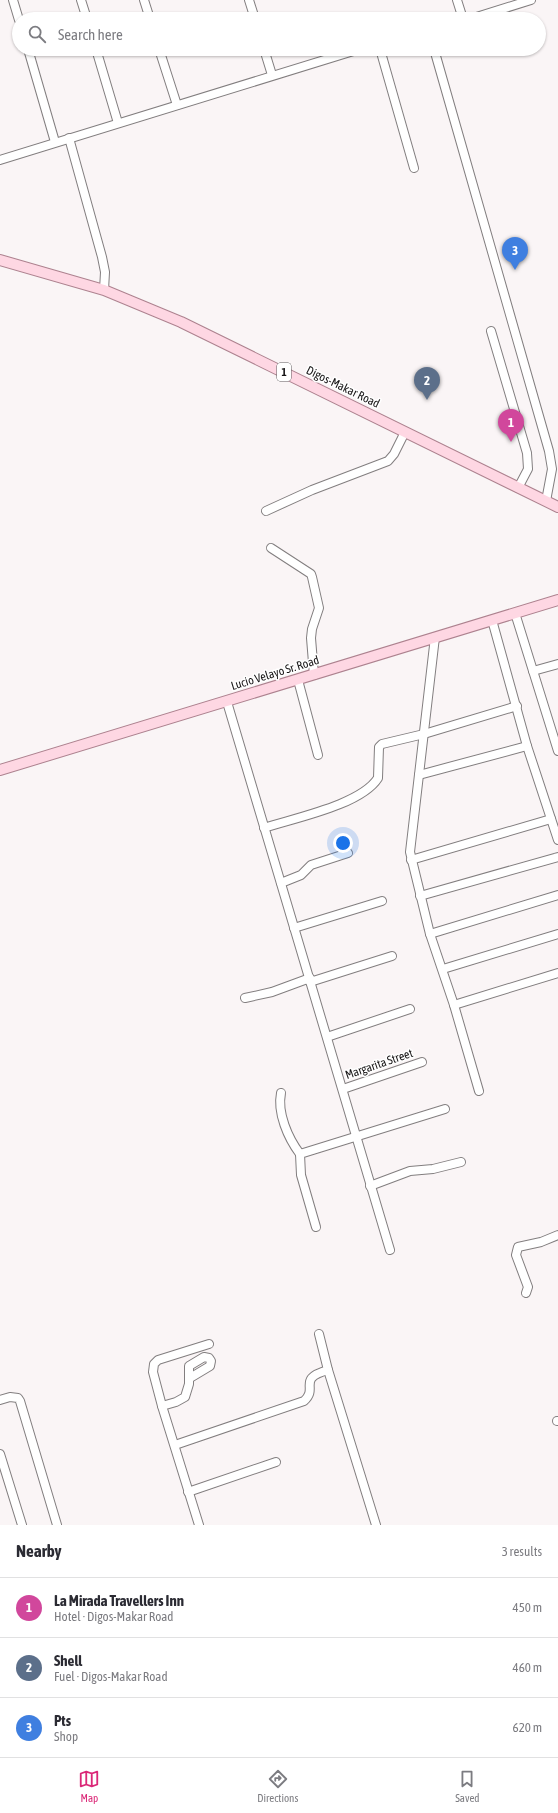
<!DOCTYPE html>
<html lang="en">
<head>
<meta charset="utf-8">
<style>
	:root { --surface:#fff; --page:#f2f2f3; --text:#2b2b33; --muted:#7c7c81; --line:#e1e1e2; --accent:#db2777 }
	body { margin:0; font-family:"Asap Condensed",sans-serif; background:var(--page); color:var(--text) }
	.you { position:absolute; left:343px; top:843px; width:14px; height:14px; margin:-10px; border:3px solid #fff; border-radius:50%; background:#1a73e8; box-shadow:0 0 0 6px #1a73e833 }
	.badge { display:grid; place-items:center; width:26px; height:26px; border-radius:50%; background:var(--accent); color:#fff; font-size:13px; font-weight:700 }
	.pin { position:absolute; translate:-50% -33px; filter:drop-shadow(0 1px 2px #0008) }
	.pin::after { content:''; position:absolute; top:21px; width:14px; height:12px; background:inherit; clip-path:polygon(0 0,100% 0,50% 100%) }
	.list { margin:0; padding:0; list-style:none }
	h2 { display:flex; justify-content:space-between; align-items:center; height:52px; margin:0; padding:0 16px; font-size:17px }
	h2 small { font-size:13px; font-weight:400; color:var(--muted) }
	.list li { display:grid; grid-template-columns:26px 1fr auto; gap:12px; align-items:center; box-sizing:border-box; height:60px; padding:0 16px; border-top:1px solid var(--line) }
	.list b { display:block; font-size:15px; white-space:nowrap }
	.list p { margin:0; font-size:13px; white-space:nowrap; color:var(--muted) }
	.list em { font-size:13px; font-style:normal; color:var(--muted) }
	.icon { flex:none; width:22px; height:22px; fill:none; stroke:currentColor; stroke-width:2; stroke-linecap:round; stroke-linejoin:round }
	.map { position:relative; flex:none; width:558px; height:1525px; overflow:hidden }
	.search { position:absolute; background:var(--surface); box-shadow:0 1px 3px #0004; left:12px; right:12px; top:12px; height:44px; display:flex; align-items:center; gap:10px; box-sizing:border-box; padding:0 14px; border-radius:22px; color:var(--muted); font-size:15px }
	.sheet { height:232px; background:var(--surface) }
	nav { display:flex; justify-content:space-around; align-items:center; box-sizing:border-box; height:56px; border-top:1px solid var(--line); background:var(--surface); font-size:11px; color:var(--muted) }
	nav a { display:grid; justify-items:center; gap:2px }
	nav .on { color:var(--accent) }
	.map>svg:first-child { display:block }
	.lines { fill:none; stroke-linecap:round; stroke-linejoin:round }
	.minor-casing { stroke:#827e7f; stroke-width:10 }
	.major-casing { stroke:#ad828f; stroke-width:12 }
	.minor { stroke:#fff; stroke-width:8 }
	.major { stroke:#fed7e3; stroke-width:10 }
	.labels { text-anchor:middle; stroke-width:3; stroke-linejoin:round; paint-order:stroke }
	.shield { fill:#fff; stroke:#5d5b5c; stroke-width:1 }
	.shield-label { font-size:11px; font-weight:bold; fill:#171516 }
	.street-label { font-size:12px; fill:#171516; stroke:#fff }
</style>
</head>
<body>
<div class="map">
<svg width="558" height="1525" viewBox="0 0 558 1525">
	<rect width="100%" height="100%" fill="#faf5f6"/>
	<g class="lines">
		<g class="minor-casing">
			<g id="minor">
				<polyline points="13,0 19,20"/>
				<polyline points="81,0 87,19"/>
				<polyline points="144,0 150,19"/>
				<polyline points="249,0 255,19"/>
				<polyline points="457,0 463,19"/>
				<polyline points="470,19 531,0"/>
				<polyline points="28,49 55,142"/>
				<polyline points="96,49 118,123"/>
				<polyline points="159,49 177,105"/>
				<polyline points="264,49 272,75"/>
				<polyline points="380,49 414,168"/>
				<polyline points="434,49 549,451 552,469 546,501"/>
				<polyline points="69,138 102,257 105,272 104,290"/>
				<polyline points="0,160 360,49"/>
				<polyline points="491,331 527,453 528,469 518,488"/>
				<polyline points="266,511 312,490 388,461 394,454 405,432"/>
				<polyline points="271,548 311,574 312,577 319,608 312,629 311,638 314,675"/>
				<polyline points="515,613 558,751"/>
				<polyline points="492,620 527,746 558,840"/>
				<polyline points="435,637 410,852 430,934 454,1005 479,1091"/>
				<polyline points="533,671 558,664"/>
				<polyline points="298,680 318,755"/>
				<polyline points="227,702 390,1250"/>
				<polyline points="419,775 527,746"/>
				<path d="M264 828C294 818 361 805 378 778L379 747 382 744 424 734 517 706"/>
				<polyline points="411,860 551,819"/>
				<polyline points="281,883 301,875 311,865 348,853"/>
				<polyline points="420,896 558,857"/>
				<polyline points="294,928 382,901"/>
				<polyline points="430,934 558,895"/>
				<polyline points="443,969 558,934"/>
				<polyline points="310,982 392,956"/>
				<polyline points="245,998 272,992 310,978"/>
				<polyline points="454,1005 558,973"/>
				<polyline points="327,1037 410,1009"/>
				<polyline points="343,1089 422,1062"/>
				<path d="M281 1093C277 1113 288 1138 300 1154"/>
				<polyline points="370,1186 410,1171 433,1169 461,1162"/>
				<polyline points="316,1227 301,1175 300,1154 445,1109"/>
				<polyline points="526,1293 528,1287 516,1255 518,1247 541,1242 558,1235"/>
				<polyline points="328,1370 376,1525"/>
				<polyline points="0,1400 10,1397 18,1398 20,1401 57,1525"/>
				<polyline points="162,1406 176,1402 185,1397 189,1384 189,1366 204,1357 209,1358 211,1361 210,1366 190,1378"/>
				<polyline points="557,1421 558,1421"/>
				<path d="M175 1445 304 1401C319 1388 296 1379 328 1370L319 1334"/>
				<polyline points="0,1454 22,1525"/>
				<polyline points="188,1492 276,1462"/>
				<polyline points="199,1525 162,1406 153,1372 154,1364 158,1360 209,1344"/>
			</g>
		</g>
		<g class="major-casing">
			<g id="major">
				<polyline points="0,260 104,290 181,322 558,507"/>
				<polyline points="0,770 558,600"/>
			</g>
		</g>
		<use href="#minor" class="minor"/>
		<use href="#major" class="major"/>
	</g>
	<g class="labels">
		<rect class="shield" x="277" y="363" width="14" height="18" rx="3"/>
		<g class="shield-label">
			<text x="284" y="376">1</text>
		</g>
		<g class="street-label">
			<text transform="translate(343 387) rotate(26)" y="4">Digos-Makar Road</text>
			<text transform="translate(275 673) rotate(-17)" y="4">Lucio Velayo Sr. Road</text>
			<text transform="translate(379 1064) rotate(-19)" y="4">Margarita Street</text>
		</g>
	</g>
</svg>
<div class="you"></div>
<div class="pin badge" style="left:511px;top:442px;background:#d1479c">1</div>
<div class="pin badge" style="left:427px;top:400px;background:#5c6f8a">2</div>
<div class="pin badge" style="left:515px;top:270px;background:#3f7fe0">3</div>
<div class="search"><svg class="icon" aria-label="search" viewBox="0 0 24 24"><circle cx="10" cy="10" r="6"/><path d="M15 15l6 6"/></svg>Search here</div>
</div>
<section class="sheet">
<h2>Nearby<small>3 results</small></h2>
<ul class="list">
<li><span class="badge" style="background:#d1479c">1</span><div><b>La Mirada Travellers Inn</b><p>Hotel · Digos-Makar Road</p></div><em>450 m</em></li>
<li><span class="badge" style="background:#5c6f8a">2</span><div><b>Shell</b><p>Fuel · Digos-Makar Road</p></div><em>460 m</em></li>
<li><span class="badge" style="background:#3f7fe0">3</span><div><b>Pts</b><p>Shop</p></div><em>620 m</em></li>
</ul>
</section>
<nav>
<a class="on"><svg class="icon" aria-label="map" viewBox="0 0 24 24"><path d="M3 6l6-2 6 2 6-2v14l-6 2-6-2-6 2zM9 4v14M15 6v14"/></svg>Map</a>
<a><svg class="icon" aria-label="directions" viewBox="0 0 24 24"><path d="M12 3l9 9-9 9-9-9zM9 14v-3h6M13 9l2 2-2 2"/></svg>Directions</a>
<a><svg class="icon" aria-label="saved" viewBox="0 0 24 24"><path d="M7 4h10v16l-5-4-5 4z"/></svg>Saved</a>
</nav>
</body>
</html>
